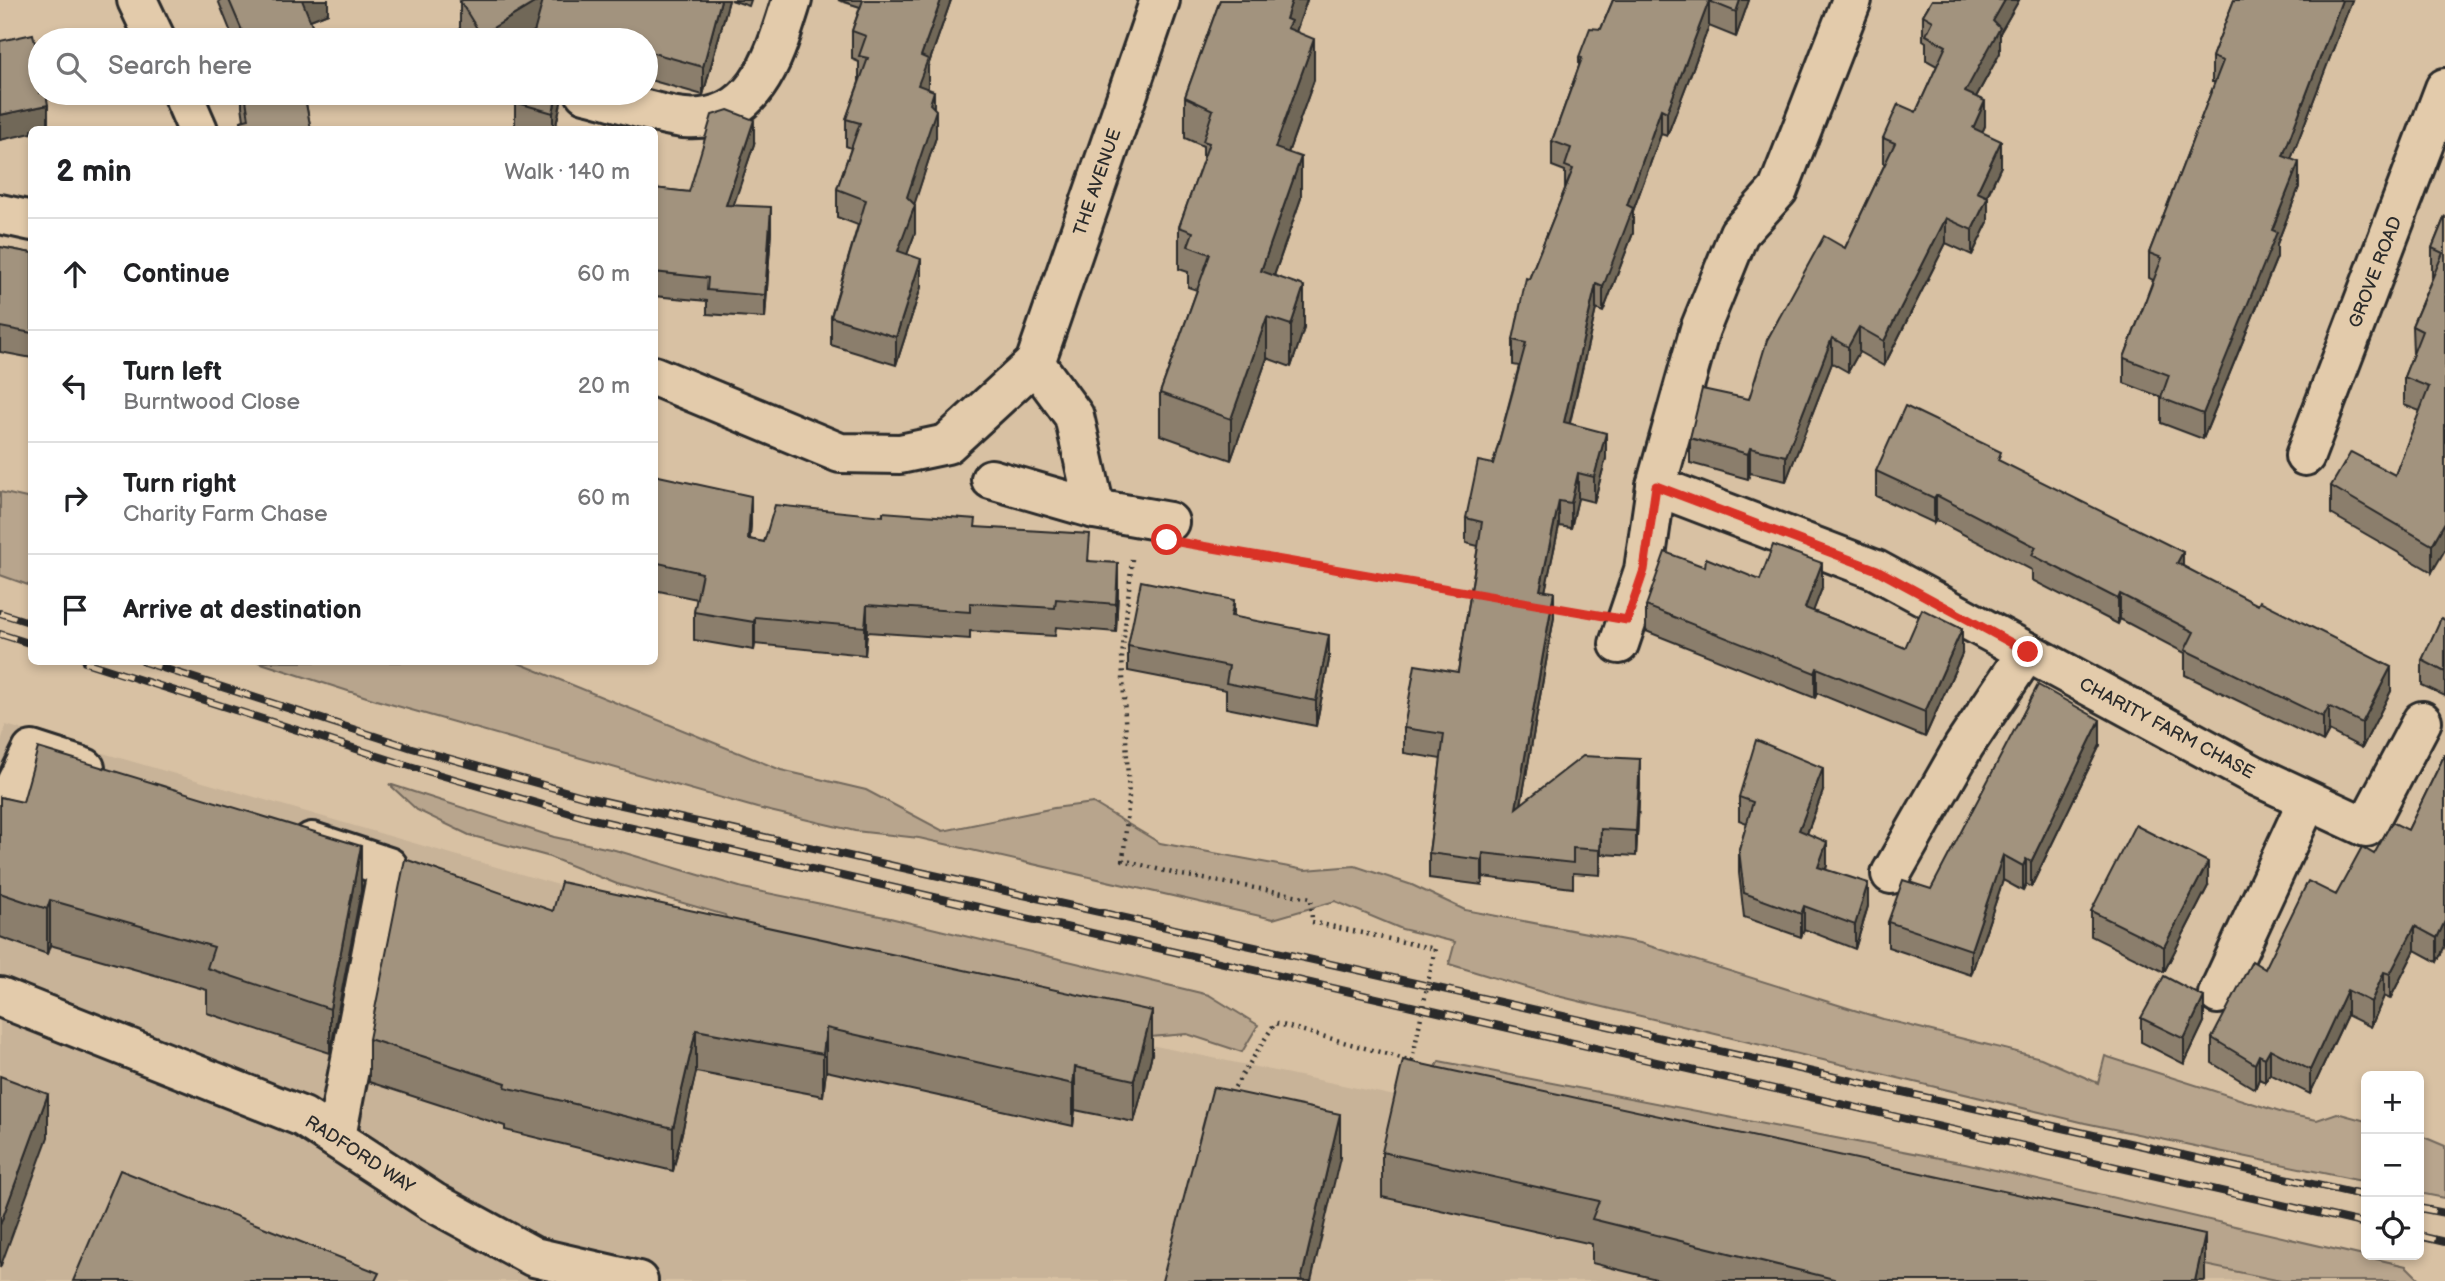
<!DOCTYPE html>
<html lang="en">
<head>
<meta charset="utf-8">
<style>
	:root { --surface:#fff; --page:#f2f2f2; --text:#202124; --muted:#757577; --line:#e0e0e0 }
	body { margin:0; font-family:"Balsamiq Sans",sans-serif; background:var(--page); color:var(--text) }
	.controls { position:absolute; right:21px; bottom:21px; display:grid; overflow:hidden; border-radius:10px; box-shadow:0 4px 10px #0003 }
	.controls button { width:63px; height:63px; display:grid; place-items:center; padding:0; border:0; border-bottom:2px solid var(--line); background:var(--surface); color:var(--text); font:35px sans-serif }
	.stop { position:absolute; width:21px; height:21px; margin:-16px; border:5px solid #d93025; border-radius:50%; background:#fff }
	.stop.end { background:#d93025; border-color:#fff; box-shadow:0 2px 7px #0008 }
	.list { margin:0; padding:0; list-style:none }
	h2 { display:flex; justify-content:space-between; align-items:center; height:91px; margin:0; padding:0 28px; font-size:30px }
	h2 small { font-size:23px; font-weight:400; color:var(--muted) }
	.list li { display:grid; grid-template-columns:46px 1fr auto; gap:21px; align-items:center; box-sizing:border-box; height:112px; padding:0 28px; border-top:2px solid var(--line) }
	.list b { display:block; font-size:26px; white-space:nowrap }
	.list p { margin:0; font-size:23px; white-space:nowrap; color:var(--muted) }
	.list em { font-size:23px; font-style:normal; color:var(--muted) }
	.icon { flex:none; width:38px; height:38px; fill:none; stroke:currentColor; stroke-width:2; stroke-linecap:round; stroke-linejoin:round }
	.map { position:relative; flex:none; width:2445px; height:1281px; overflow:hidden }
	.search { position:absolute; background:var(--surface); box-shadow:0 4px 10px #0003; left:28px; top:28px; width:630px; height:77px; display:flex; align-items:center; gap:18px; box-sizing:border-box; padding:0 24px; border-radius:38px; color:var(--muted); font-size:26px }
	.panel { position:absolute; background:var(--surface); box-shadow:0 4px 10px #0003; left:28px; top:126px; width:630px; height:539px; border-radius:10px }
	.map>svg:first-child { display:block }
	.built { fill:#c8b398 }
	.green { fill:#b8a58d; stroke:#72685c; stroke-width:2 }
	.lines { fill:none; stroke-linecap:round; stroke-linejoin:round }
	.minor-casing { stroke:#2b2b2b; stroke-width:44 }
	.path { stroke:#2b2b2b; stroke-width:4.5; stroke-dasharray:2 5; stroke-linecap:butt }
	.minor { stroke:#e3cbab; stroke-width:38 }
	.rail-casing { stroke:#2b2b2b; stroke-width:8 }
	.rail { stroke:#e3cbab; stroke-width:5; stroke-dasharray:16; stroke-linecap:butt }
	.path-bridge { stroke:#2b2b2b; stroke-width:4.5; stroke-dasharray:2 5; stroke-linecap:butt }
	.wall { fill:#8b7e6c; stroke:#2b2b2b; stroke-width:2 }
	.shaded-wall { fill:#716758; stroke:#2b2b2b; stroke-width:2 }
	.building { fill:#a2937e; stroke:#2b2b2b; stroke-width:2 }
	.route { stroke:#d93025; stroke-width:9 }
	.labels { text-anchor:middle; stroke-width:5; stroke-linejoin:round; paint-order:stroke }
	.street-label { font-size:18px; fill:#2b2b2b; stroke:#e3cbab }
</style>
</head>
<body>
<div class="map">
<svg width="2445" height="1281" viewBox="0 0 2445 1281">
	<rect width="100%" height="100%" fill="#d8c1a3"/>
	<filter id="ink" filterUnits="userSpaceOnUse"><feTurbulence type="fractalNoise" baseFrequency=".0143" numOctaves="2"/><feDisplacementMap in="SourceGraphic" scale="14" xChannelSelector="R" yChannelSelector="G"/><feConvolveMatrix kernelMatrix="1 2 1 2 8 2 1 2 1" color-interpolation-filters="sRGB"/></filter>
	<g filter="url(#ink)">
		<polygon class="built" points="6,725 555,884 744,960 2281,1281 0,1281 0,745"/>
		<g class="green">
			<polygon points="0,492 31,499 31,586 0,575"/>
			<polygon points="258,662 516,662 781,770 866,790 943,831 1054,808 1093,803 1160,843 1305,870 1355,866 1412,885 1465,910 1640,943 1883,1019 2041,1058 2098,1083 2105,1056 2286,1114 2317,1120 2337,1113 2366,1121 2366,1182 2085,1123 1545,993 1449,964 1455,942 1402,929 1335,901 1273,919 919,838 855,831 757,808 376,700"/>
			<polygon points="389,784 554,837 615,850 743,888 890,918 1209,995 1258,1025 1242,1052 1187,1034 1125,1039 744,960 725,915 617,884 547,856 469,835 417,810"/>
			<polygon points="1439,1061 1965,1163 2406,1266 2421,1281 2281,1281 1419,1100"/>
			<polygon points="2419,1135 2445,1146 2445,1198 2419,1193"/>
		</g>
		<g class="lines">
			<g class="minor-casing">
				<g id="minor">
					<polyline points="137,0 156,40"/>
					<polyline points="182,93 198,130"/>
					<path d="M585 93C616 100 654 115 684 118 757 124 775 54 792 0"/>
					<polyline points="0,214 32,221"/>
					<polyline points="1035,363 1160,0"/>
					<polyline points="654,376 840,453 900,454 947,444 1035,363 1074,416 1095,509"/>
					<polyline points="2305,456 2445,88"/>
					<polyline points="991,479 1095,509 1169,522"/>
					<polyline points="1656,486 1876,570 2254,775 2366,827 2422,721"/>
					<polyline points="1619,644 1644,570 1656,486 1700,329 1739,233 1778,190 1852,0"/>
					<polyline points="0,816 32,751 85,768"/>
					<polyline points="312,842 388,867 336,1137"/>
					<polyline points="1891,874 1964,746 2027,652"/>
					<polyline points="2218,994 2307,802"/>
					<polyline points="0,997 303,1117 433,1202 534,1257 638,1281"/>
				</g>
			</g>
			<g class="path">
				<polyline points="1205,547 1476,594"/>
				<polyline points="1132,559 1122,657 1129,799 1123,860 1176,874 1311,898 1312,922 1435,949 1434,953"/>
				<polyline points="1550,606 1583,612"/>
				<polyline points="1231,1093 1275,1023 1412,1061"/>
			</g>
			<use href="#minor" class="minor"/>
			<g class="rail-casing">
				<g id="rail">
					<polyline points="0,613 32,623"/>
					<polyline points="0,634 32,644"/>
					<polyline points="85,662 403,764 584,817 2366,1224"/>
					<polyline points="144,662 412,748 586,797 2366,1196"/>
					<polyline points="2419,1208 2445,1213"/>
					<polyline points="2419,1236 2445,1242"/>
				</g>
			</g>
			<use href="#rail" class="rail"/>
			<polyline class="path-bridge" points="1412,1061 1434,953"/>
		</g>
		<g class="wall">
			<polygon points="218,0 328,0 328,13 310,20 318,40 234,40"/>
			<polygon points="463,0 729,0 703,95 646,79 646,40 532,40 535,31 519,40 467,40 460,29 460,1"/>
			<polygon points="731,0 751,0 749,6"/>
			<polygon points="838,0 951,0 928,66 927,88 934,108 936,137 914,204 915,233 907,254 921,287 896,365 831,345 831,317 858,225 837,217 837,189 851,148 846,146 846,119 859,82 859,62 852,59 852,31 860,7"/>
			<polygon points="1220,0 1307,0 1296,32 1314,80 1288,153 1301,198 1274,276 1304,328 1291,367 1267,358 1231,460 1160,435 1160,393 1197,290 1188,287 1188,272 1179,269 1179,227 1203,161 1203,146 1185,138 1185,97"/>
			<polygon points="1613,0 1749,0 1736,37 1709,26 1667,136 1661,134 1633,211 1633,233 1603,312 1596,309 1570,423 1606,458 1594,502 1578,498 1571,528 1559,526 1545,591 1554,617 1521,804 1640,784 1636,856 1601,854 1600,875 1573,873 1573,888 1483,877 1482,885 1429,878 1429,853 1441,759 1404,753 1404,728 1458,672 1478,546 1466,543 1466,518 1493,464 1519,366 1513,365 1513,340 1529,279 1565,189 1565,171 1552,166 1552,141 1579,66 1579,57 1601,29"/>
			<polygon points="1932,0 2019,0 2000,33 2000,53 1976,97 1985,126 1982,132 2001,166 1987,197 1988,222 1972,255 1946,243 1884,366 1859,352 1848,372 1832,363 1786,481 1750,473 1748,479 1690,463 1690,438 1749,399 1845,248 1885,164 1883,163 1883,138 1916,112 1937,66 1926,60 1926,42 1923,40 1923,15"/>
			<polygon points="2234,0 2352,0 2291,159 2299,187 2277,244 2277,257 2203,439 2161,423 2161,397 2124,383 2124,358 2153,280 2149,278 2149,253 2215,82 2212,82 2212,57"/>
			<polygon points="242,93 304,93 311,130 241,130 241,121 244,120 242,106"/>
			<polygon points="563,93 555,130 515,130 515,102"/>
			<polygon points="754,144 733,205 771,231 765,318 707,314 707,301 654,296 654,188 689,192"/>
			<polygon points="2445,216 2432,572 2331,514 2331,486 2395,475 2420,411 2404,405 2404,377 2413,354 2412,326 2433,276 2432,276 2432,248"/>
			<polygon points="0,247 32,253 32,358 0,352"/>
			<polygon points="2001,462 2183,566 2391,691 2362,748 2329,731 2323,742 2185,675 2185,653 2120,619 2118,624 2032,580 2032,570 1936,520 1934,523 1876,496 1876,471"/>
			<polygon points="654,475 751,524 749,539 764,542 976,527 1090,561 1118,591 1116,632 1056,627 1055,636 970,631 970,639 867,632 865,655 755,644 754,650 694,640 694,612 697,599 654,590"/>
			<polygon points="1705,567 1760,580 1822,588 1813,611 1905,648 1962,654 1925,737 1817,693 1815,698 1646,631 1646,606"/>
			<polygon points="1234,617 1329,660 1316,726 1226,708 1226,690 1128,671 1128,646"/>
			<polygon points="2445,620 2445,696 2422,685 2422,660"/>
			<polygon points="2100,745 2031,887 2026,884 2023,891 2003,880 1971,975 1888,947 1888,922 1931,889"/>
			<polygon points="2445,754 2437,962 2415,950 2390,999 2384,996 2371,1027 2347,1015 2310,1094 2270,1074 2265,1082 2259,1079 2255,1089 2212,1063 2212,1038 2265,969 2374,854 2408,830"/>
			<polygon points="1823,791 1807,834 1827,865 1826,870 1868,906 1855,949 1804,929 1801,937 1744,917 1739,873 1739,850 1747,823 1739,820 1739,797"/>
			<polygon points="0,797 361,891 330,1053 207,1013 207,990 50,945 47,954 0,937"/>
			<polygon points="2208,886 2164,972 2091,936 2091,911"/>
			<polygon points="553,911 1152,1054 1134,1122 1075,1110 1073,1126 826,1071 823,1096 696,1072 673,1171 505,1130 505,1126 369,1082 369,1039"/>
			<polygon points="2141,1018 2204,1022 2184,1064 2141,1042"/>
			<polygon points="1382,1152 2204,1281 1664,1281 1592,1263 1592,1244 1382,1197"/>
		</g>
		<g class="shaded-wall">
			<polygon points="300,0 328,0 328,13 300,24"/>
			<polygon points="539,0 544,0 544,25 519,40 481,40 481,35"/>
			<polygon points="721,0 729,0 703,95 703,67"/>
			<polygon points="941,0 951,0 928,66 928,87 918,113 918,85 921,56"/>
			<polygon points="1292,0 1307,0 1291,46 1286,19"/>
			<polygon points="1740,0 1749,0 1736,37 1736,12"/>
			<polygon points="2005,0 2019,0 2000,33 2000,53 1965,117 1965,92 1993,21"/>
			<polygon points="2342,0 2352,0 2283,180 2283,156"/>
			<polygon points="1709,1 1709,26 1667,136 1667,112"/>
			<polygon points="1314,39 1314,80 1275,189 1275,148"/>
			<polygon points="934,91 934,115 936,110 936,137 909,221 915,205 915,233 898,279 898,251 907,197 930,104"/>
			<polygon points="557,93 563,93 555,130 553,130 553,113"/>
			<polygon points="1985,101 1985,126 1973,153 1973,128"/>
			<polygon points="48,105 48,130 32,130 32,133 0,140 0,115"/>
			<polygon points="1661,109 1661,134 1633,211 1633,233 1603,312 1603,287 1627,205"/>
			<polygon points="754,120 754,144 726,228 726,205"/>
			<polygon points="2001,141 2001,166 1977,217 1977,192"/>
			<polygon points="1301,157 1301,198 1261,313 1261,271"/>
			<polygon points="2299,162 2299,187 2277,244 2277,257 2203,439 2203,414 2272,230"/>
			<polygon points="1988,197 1988,222 1972,255 1972,230"/>
			<polygon points="771,207 771,231 765,318 765,295"/>
			<polygon points="1946,218 1946,243 1884,366 1884,341"/>
			<polygon points="921,259 921,287 896,365 896,337"/>
			<polygon points="1596,284 1596,309 1564,447 1564,422"/>
			<polygon points="1304,286 1304,328 1291,367 1291,325"/>
			<polygon points="1267,317 1267,358 1231,460 1231,419"/>
			<polygon points="1859,327 1859,352 1848,372 1848,347"/>
			<polygon points="1832,338 1832,363 1786,481 1786,456"/>
			<polygon points="1606,433 1606,458 1594,502 1594,477"/>
			<polygon points="1750,448 1750,473 1748,479 1748,454"/>
			<polygon points="1578,473 1578,498 1571,528 1571,503"/>
			<polygon points="1936,495 1936,520 1934,523 1934,498"/>
			<polygon points="751,496 751,524 748,566 748,539"/>
			<polygon points="1559,501 1559,526 1540,615 1540,590"/>
			<polygon points="2445,522 2445,550 2432,572 2432,545"/>
			<polygon points="2183,552 2183,577 2177,563"/>
			<polygon points="1118,563 1118,591 1116,632 1116,604"/>
			<polygon points="1822,563 1822,588 1805,633 1805,608"/>
			<polygon points="1554,592 1554,617 1516,833 1516,808"/>
			<polygon points="2120,594 2120,619 2118,624 2118,599"/>
			<polygon points="1234,600 1234,625 1231,616"/>
			<polygon points="867,605 867,632 865,655 865,627"/>
			<polygon points="755,617 755,644 754,650 754,622"/>
			<polygon points="1962,629 1962,654 1925,737 1925,712"/>
			<polygon points="1329,635 1329,660 1316,726 1316,701"/>
			<polygon points="2391,667 2391,691 2362,748 2362,723"/>
			<polygon points="1817,668 1817,693 1815,698 1815,673"/>
			<polygon points="2329,706 2329,731 2323,742 2323,717"/>
			<polygon points="2100,720 2100,745 2031,887 2031,862"/>
			<polygon points="1640,759 1640,784 1636,856 1636,831"/>
			<polygon points="1823,768 1823,791 1799,854 1799,830"/>
			<polygon points="1601,829 1601,854 1600,875 1600,850"/>
			<polygon points="1827,842 1827,865 1818,890 1818,867"/>
			<polygon points="361,846 361,891 330,1053 330,1009"/>
			<polygon points="1483,853 1483,877 1482,885 1482,860"/>
			<polygon points="2003,855 2003,880 1971,975 1971,950"/>
			<polygon points="2026,859 2026,884 2023,891 2023,866"/>
			<polygon points="2208,862 2208,886 2164,972 2164,947"/>
			<polygon points="1868,883 1868,906 1855,949 1855,925"/>
			<polygon points="50,900 50,945 47,954 47,909"/>
			<polygon points="1804,906 1804,929 1801,937 1801,914"/>
			<polygon points="2445,921 2445,946 2437,962 2437,938"/>
			<polygon points="2415,926 2415,950 2390,999 2390,974"/>
			<polygon points="2384,972 2384,996 2371,1027 2371,1002"/>
			<polygon points="2347,990 2347,1015 2310,1094 2310,1070"/>
			<polygon points="2204,997 2204,1022 2184,1064 2184,1039"/>
			<polygon points="1152,1011 1152,1054 1134,1122 1134,1080"/>
			<polygon points="826,1028 826,1071 823,1096 823,1054"/>
			<polygon points="696,1030 696,1072 673,1171 673,1128"/>
			<polygon points="2270,1049 2270,1074 2265,1082 2265,1058"/>
			<polygon points="2259,1055 2259,1079 2255,1089 2255,1064"/>
			<polygon points="1075,1067 1075,1110 1073,1126 1073,1084"/>
			<polygon points="48,1094 48,1137 0,1268 0,1225"/>
			<polygon points="1340,1114 1340,1158 1311,1281 1301,1281"/>
			<polygon points="2205,1235 2205,1280 2204,1281 2195,1281"/>
		</g>
		<g class="building">
			<polygon points="229,0 302,0 318,40 246,40"/>
			<polygon points="463,0 539,0 481,35 460,1"/>
			<polygon points="543,0 721,0 703,67 646,51 646,40 606,40 574,31 571,40 532,40"/>
			<polygon points="863,0 941,0 921,56 928,59 918,85 934,91 930,104 936,110 907,197 915,205 898,251 921,259 896,337 831,317 866,200 837,189 860,123 846,119 868,58 859,56 866,36 852,31"/>
			<polygon points="1220,0 1292,0 1286,19 1291,21 1287,28 1314,39 1275,148 1301,157 1261,271 1304,286 1291,325 1267,317 1231,419 1160,393 1210,254 1188,246 1193,232 1179,227 1209,143 1203,141 1213,110 1185,97"/>
			<polygon points="1613,0 1740,0 1736,12 1709,1 1667,112 1661,109 1627,205 1633,208 1603,287 1596,284 1564,422 1606,433 1594,477 1578,473 1571,503 1559,501 1540,590 1554,592 1516,808 1583,756 1640,759 1636,831 1601,829 1600,850 1573,848 1573,863 1483,853 1482,860 1429,853 1444,734 1404,728 1415,665 1458,672 1482,522 1466,518 1478,461 1493,464 1526,343 1513,340 1526,278 1529,279 1573,169 1565,166 1571,148 1552,141 1582,58 1579,57 1590,28 1601,29"/>
			<polygon points="1932,0 2005,0 1993,21 2000,28 1965,92 1985,101 1973,128 2001,141 1977,192 1988,197 1972,230 1946,218 1884,341 1859,327 1848,347 1832,338 1786,456 1750,448 1748,454 1690,438 1702,389 1749,399 1767,340 1824,236 1845,248 1895,143 1883,138 1898,104 1916,112 1946,46 1926,35 1933,21 1923,15"/>
			<polygon points="2234,0 2342,0 2283,156 2299,162 2272,230 2277,232 2203,414 2161,398 2169,375 2124,358 2162,258 2149,253 2223,61 2212,57"/>
			<polygon points="33,34 40,66 40,93 46,93 48,105 0,115 0,41"/>
			<polygon points="245,93 304,93 311,130 243,130 241,121 249,119"/>
			<polygon points="518,93 557,93 553,113 515,102"/>
			<polygon points="728,110 754,120 726,205 771,207 765,295 707,290 708,278 654,272 654,188 689,192 712,115"/>
			<polygon points="2445,216 2445,522 2432,545 2331,486 2351,452 2395,475 2429,387 2404,377 2422,331 2412,326 2443,253 2432,248"/>
			<polygon points="0,247 32,253 32,333 0,327"/>
			<polygon points="1905,406 2001,452 1998,460 2183,552 2177,563 2258,605 2260,601 2391,667 2362,723 2329,706 2323,717 2185,650 2194,632 2120,594 2118,599 2032,555 2036,547 1936,495 1934,498 1876,471"/>
			<polygon points="654,475 751,496 748,539 764,542 775,505 883,516 883,512 976,519 975,527 1090,534 1088,561 1118,563 1116,604 1056,599 1055,608 970,603 970,612 867,605 865,627 755,617 754,622 694,612 702,573 654,562"/>
			<polygon points="1773,545 1822,563 1805,608 1905,648 1922,609 1962,629 1925,712 1817,668 1815,673 1646,606 1665,552 1705,567 1706,558 1760,580"/>
			<polygon points="1141,581 1234,600 1231,616 1329,635 1316,701 1226,683 1229,666 1128,646"/>
			<polygon points="2441,618 2445,620 2445,672 2422,660"/>
			<polygon points="2038,685 2100,720 2031,862 2026,859 2023,866 2003,855 1971,950 1888,922 1903,880 1931,889"/>
			<polygon points="1756,740 1823,768 1799,830 1827,842 1818,867 1868,883 1855,925 1804,906 1801,914 1744,893 1739,850 1753,802 1739,797"/>
			<polygon points="38,748 361,846 330,1009 207,968 214,947 50,900 47,909 0,893 0,797 23,802"/>
			<polygon points="2445,754 2445,921 2437,938 2415,926 2390,974 2384,972 2371,1002 2347,990 2310,1070 2270,1049 2265,1058 2259,1055 2255,1064 2212,1038 2252,961 2265,969 2308,881 2336,895 2362,847 2374,854 2392,822 2408,830"/>
			<polygon points="2135,825 2208,862 2164,947 2091,911"/>
			<polygon points="405,859 553,911 561,882 1152,1011 1134,1080 1075,1067 1073,1084 826,1028 823,1054 696,1030 673,1128 505,1087 506,1083 369,1039"/>
			<polygon points="2164,976 2204,997 2184,1039 2141,1018"/>
			<polygon points="1403,1060 2205,1235 2195,1281 1834,1281 1834,1279 1592,1219 1599,1201 1382,1152"/>
			<polygon points="0,1076 48,1094 0,1225"/>
			<polygon points="1213,1087 1340,1114 1301,1281 1162,1281"/>
			<polygon points="120,1170 379,1273 375,1281 73,1281"/>
		</g>
	</g>
	<g class="lines" filter="url(#ink)">
		<polyline class="route" points="1167,540 1627,620 1644,570 1656,486 1877,570 2028,652"/>
	</g>
	<g class="labels">
		<g class="street-label">
			<text transform="translate(1097 182) rotate(-71)" y="6">THE AVENUE</text>
			<text transform="translate(2375 272) rotate(-69)" y="6">GROVE ROAD</text>
			<text transform="translate(2167 728) rotate(28)" y="6">CHARITY FARM CHASE</text>
			<text transform="translate(360 1154) rotate(33)" y="6">RADFORD WAY</text>
		</g>
	</g>
</svg>
<div class="controls">
<button>+</button>
<button>−</button>
<button><svg class="icon" aria-label="locate" viewBox="0 0 24 24"><circle cx="12" cy="12" r="6"/><path d="M12 2v4M12 18v4M2 12h4M18 12h4"/></svg></button>
</div>
<div class="stop" style="left:1167px;top:540px"></div>
<div class="stop end" style="left:2028px;top:652px"></div>
<div class="search"><svg class="icon" aria-label="search" viewBox="0 0 24 24"><circle cx="10" cy="10" r="6"/><path d="M15 15l6 6"/></svg>Search here</div>
<section class="panel">
<h2>2 min<small>Walk · 140 m</small></h2>
<ul class="list">
<li><svg class="icon" aria-label="ahead" viewBox="0 0 24 24"><path d="M12 20V5M6 11l6-6 6 6"/></svg><div><b>Continue</b></div><em>60 m</em></li>
<li><svg class="icon" aria-label="left" viewBox="0 0 24 24"><path d="M17 20v-9H6M10 6l-5 5 5 5"/></svg><div><b>Turn left</b><p>Burntwood Close</p></div><em>20 m</em></li>
<li><svg class="icon" aria-label="right" viewBox="0 0 24 24"><path d="M7 20v-9h11M14 6l5 5-5 5"/></svg><div><b>Turn right</b><p>Charity Farm Chase</p></div><em>60 m</em></li>
<li><svg class="icon" aria-label="arrive" viewBox="0 0 24 24"><path d="M6 21V4h12l-3 4 3 4H6"/></svg><div><b>Arrive at destination</b></div></li>
</ul>
</section>
</div>
</body>
</html>
